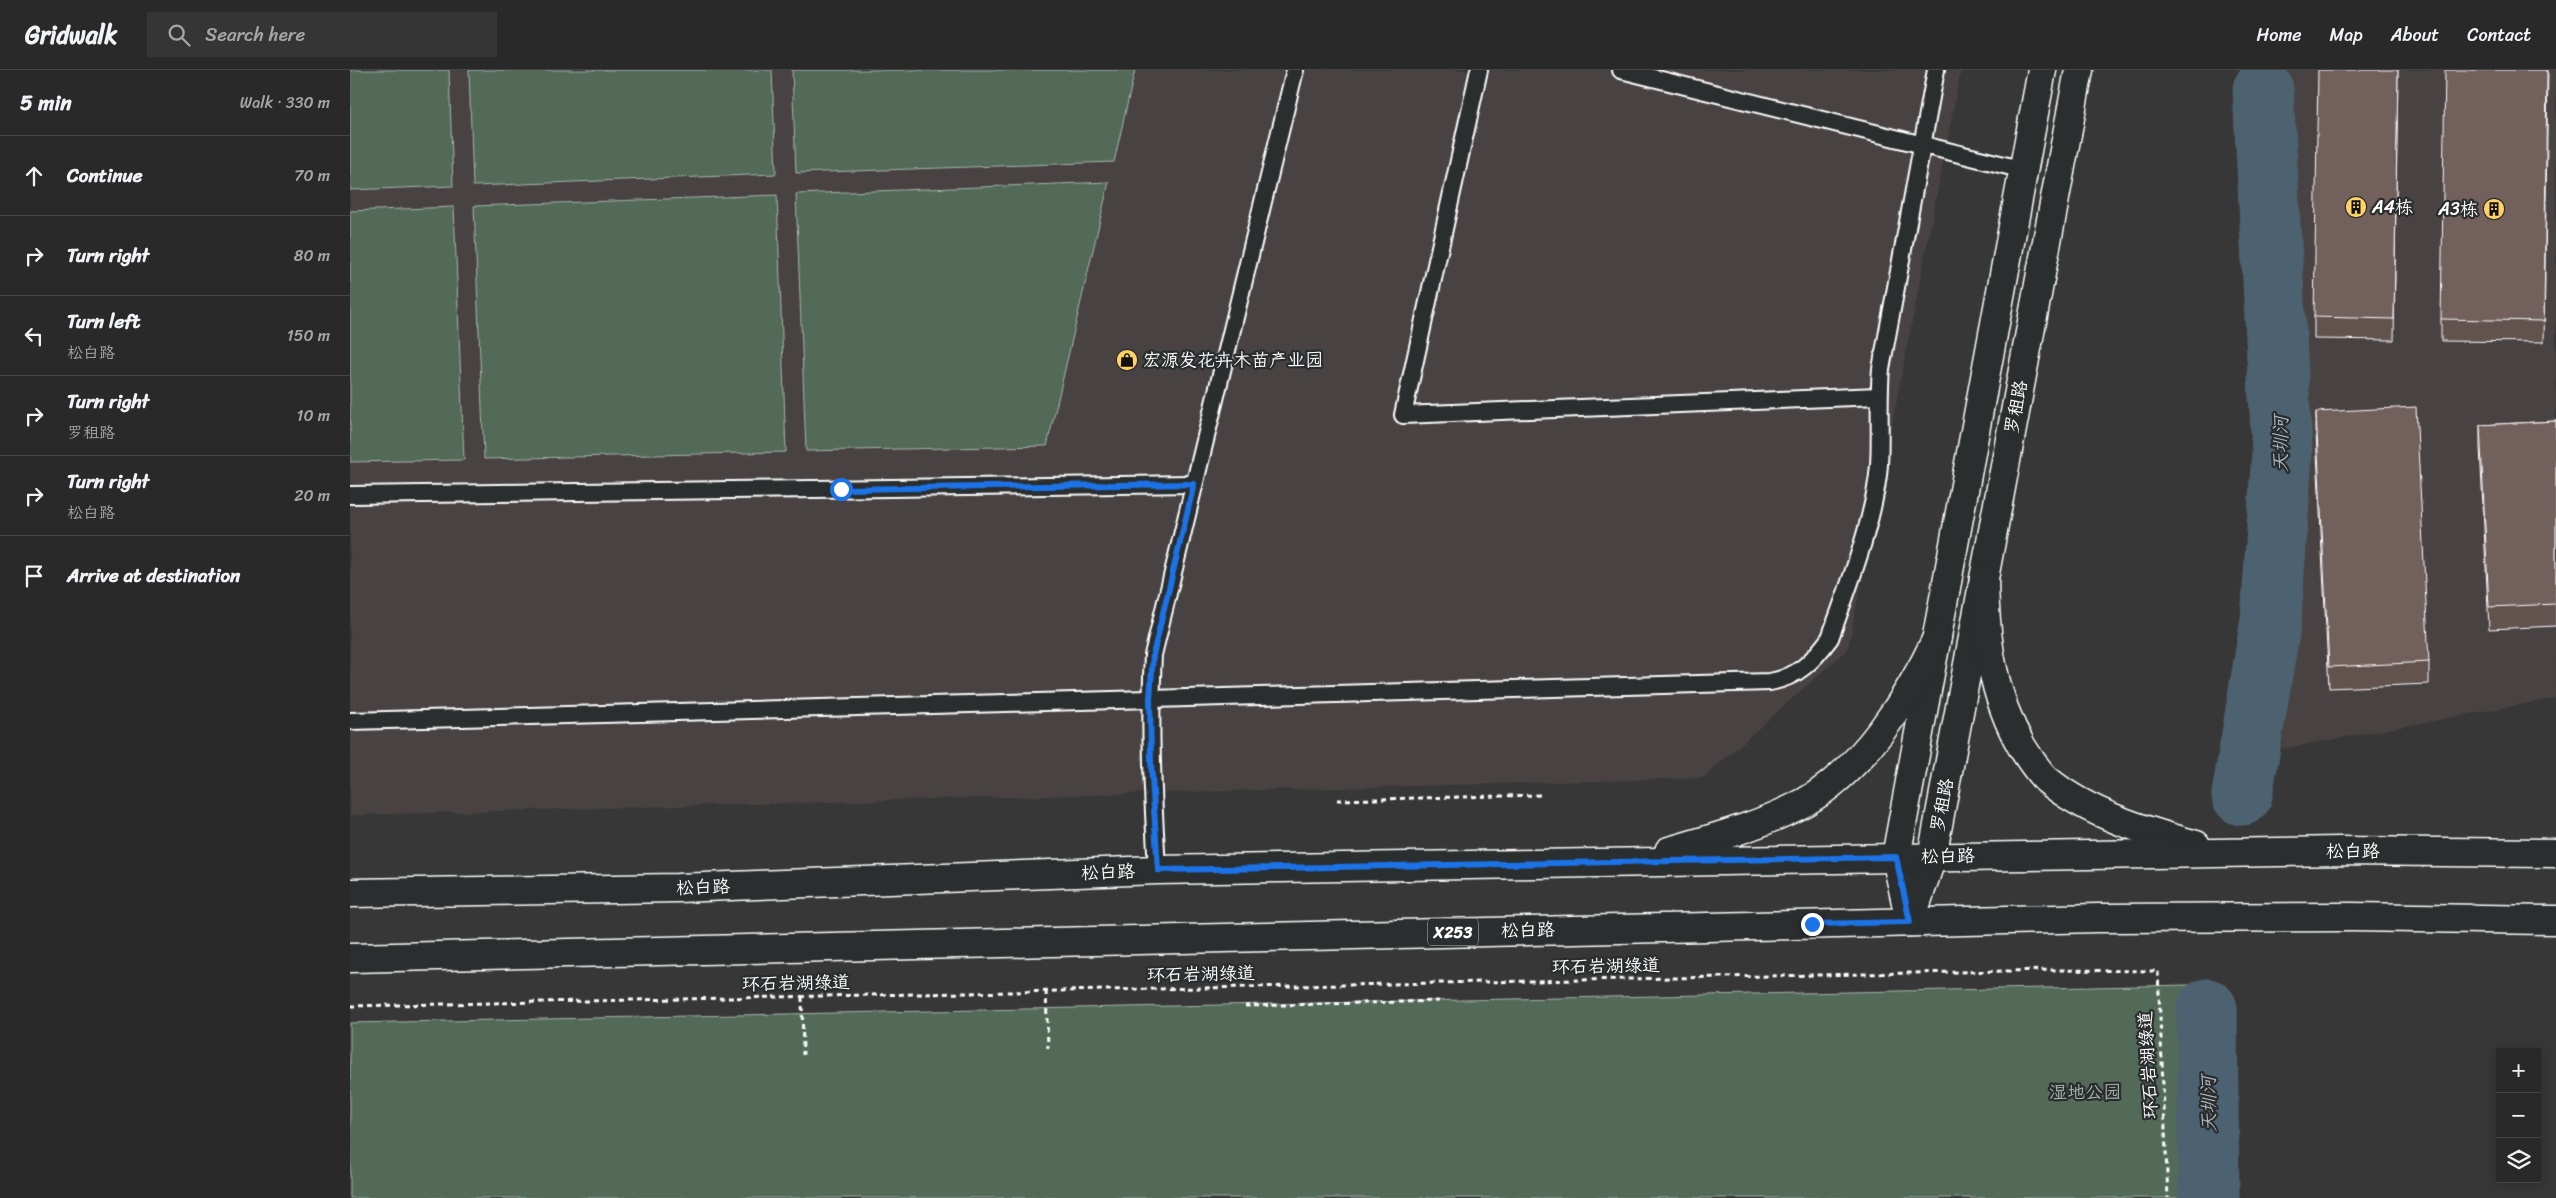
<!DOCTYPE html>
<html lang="en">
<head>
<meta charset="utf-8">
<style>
	:root { --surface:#2a2929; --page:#363535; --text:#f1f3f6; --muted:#a5a6a8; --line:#464546 }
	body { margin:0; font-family:Sriracha,"LXGW WenKai TC",sans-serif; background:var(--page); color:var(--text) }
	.controls { position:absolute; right:15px; bottom:15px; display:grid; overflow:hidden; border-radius:0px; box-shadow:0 2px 12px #0003 }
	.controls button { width:45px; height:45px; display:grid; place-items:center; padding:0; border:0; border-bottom:1px solid var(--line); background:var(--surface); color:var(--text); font:25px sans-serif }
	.stop { position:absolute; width:15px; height:15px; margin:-11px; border:4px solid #1a73e8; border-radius:50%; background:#fff }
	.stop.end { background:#1a73e8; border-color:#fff; box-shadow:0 1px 5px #0008 }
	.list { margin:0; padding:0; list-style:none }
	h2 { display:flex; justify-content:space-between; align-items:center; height:65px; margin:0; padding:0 20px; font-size:21px }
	h2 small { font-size:16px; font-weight:400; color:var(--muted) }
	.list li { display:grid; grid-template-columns:32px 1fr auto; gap:15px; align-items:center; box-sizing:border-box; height:80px; padding:0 20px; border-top:1px solid var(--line) }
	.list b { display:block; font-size:19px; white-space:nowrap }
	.list p { margin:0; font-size:16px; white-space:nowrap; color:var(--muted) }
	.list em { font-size:16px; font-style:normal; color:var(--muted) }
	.icon { flex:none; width:28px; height:28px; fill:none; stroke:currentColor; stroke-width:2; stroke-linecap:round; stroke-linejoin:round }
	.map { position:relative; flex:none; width:2206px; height:1128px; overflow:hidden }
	header { display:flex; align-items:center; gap:30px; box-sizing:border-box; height:70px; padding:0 25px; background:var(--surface); border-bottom:1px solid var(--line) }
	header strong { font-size:24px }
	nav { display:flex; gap:28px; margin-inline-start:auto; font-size:18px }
	.search { width:350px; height:45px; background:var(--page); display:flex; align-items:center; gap:12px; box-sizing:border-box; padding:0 18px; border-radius:0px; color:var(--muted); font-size:19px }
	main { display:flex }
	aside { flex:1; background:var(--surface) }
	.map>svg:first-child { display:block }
	.built { fill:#494342 }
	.green { fill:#526b59; stroke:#a8b5ac }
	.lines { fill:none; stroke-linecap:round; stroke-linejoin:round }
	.river { stroke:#4d6270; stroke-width:61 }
	.service-casing { stroke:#fff; stroke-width:20 }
	.minor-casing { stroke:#fff; stroke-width:31 }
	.primary-casing { stroke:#fff; stroke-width:31 }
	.path { stroke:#fff; stroke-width:3; stroke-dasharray:5 4; stroke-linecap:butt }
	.service { stroke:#2a2d2e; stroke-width:16 }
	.minor { stroke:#2a2d2e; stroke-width:28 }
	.primary { stroke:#2a2d2e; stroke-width:28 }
	.wall { fill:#625350; stroke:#fff }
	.building { fill:#72605d; stroke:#fff }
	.route { stroke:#1a73e8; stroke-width:6 }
	.labels { text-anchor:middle; stroke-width:4.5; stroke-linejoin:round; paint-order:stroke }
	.shield { fill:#2a2d2e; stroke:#bfc0c0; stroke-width:1 }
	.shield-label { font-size:16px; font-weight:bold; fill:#fff }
	.poi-label { font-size:18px; fill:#fff; stroke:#2a2d2e; text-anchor:start }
	.street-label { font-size:18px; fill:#fff; stroke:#2a2d2e }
	.park-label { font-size:18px; fill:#a8b5ac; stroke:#2a2d2e }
	.water-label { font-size:19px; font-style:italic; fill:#afb8bf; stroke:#2a2d2e }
</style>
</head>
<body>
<header>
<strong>Gridwalk</strong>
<div class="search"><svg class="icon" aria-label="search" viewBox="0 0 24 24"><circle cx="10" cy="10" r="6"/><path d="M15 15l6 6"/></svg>Search here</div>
<nav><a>Home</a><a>Map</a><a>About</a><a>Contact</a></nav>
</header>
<main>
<aside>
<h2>5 min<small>Walk · 330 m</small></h2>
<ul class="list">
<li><svg class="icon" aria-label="ahead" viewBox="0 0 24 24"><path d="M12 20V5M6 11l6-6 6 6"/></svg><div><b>Continue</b></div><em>70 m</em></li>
<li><svg class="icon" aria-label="right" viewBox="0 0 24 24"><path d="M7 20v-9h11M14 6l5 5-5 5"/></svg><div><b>Turn right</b></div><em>80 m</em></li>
<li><svg class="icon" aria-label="left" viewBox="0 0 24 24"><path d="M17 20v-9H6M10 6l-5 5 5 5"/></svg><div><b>Turn left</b><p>松白路</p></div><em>150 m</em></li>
<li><svg class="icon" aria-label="right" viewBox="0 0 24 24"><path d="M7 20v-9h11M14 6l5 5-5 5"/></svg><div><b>Turn right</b><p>罗租路</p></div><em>10 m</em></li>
<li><svg class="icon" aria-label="right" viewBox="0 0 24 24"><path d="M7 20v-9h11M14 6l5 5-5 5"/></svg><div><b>Turn right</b><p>松白路</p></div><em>20 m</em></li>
<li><svg class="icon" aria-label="arrive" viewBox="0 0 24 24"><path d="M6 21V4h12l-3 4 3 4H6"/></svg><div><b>Arrive at destination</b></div></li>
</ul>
</aside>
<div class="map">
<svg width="2206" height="1128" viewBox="0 0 2206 1128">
	<rect width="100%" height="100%" fill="#383737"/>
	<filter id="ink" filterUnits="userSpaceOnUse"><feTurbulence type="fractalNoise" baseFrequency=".02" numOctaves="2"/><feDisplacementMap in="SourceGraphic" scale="10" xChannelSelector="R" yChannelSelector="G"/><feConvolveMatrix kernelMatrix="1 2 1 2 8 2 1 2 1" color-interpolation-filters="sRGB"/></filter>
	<g filter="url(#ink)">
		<g class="built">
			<polygon points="0,0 1611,0 1498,579 1353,708 0,745"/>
			<polygon points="1935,0 2206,0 2206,628 1932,679 1950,348"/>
		</g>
		<g class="green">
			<polygon points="0,0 99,0 103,116 0,120"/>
			<polygon points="119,0 422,0 426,104 123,116"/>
			<polygon points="442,0 785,0 764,92 446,103"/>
			<polygon points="759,112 697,376 456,381 446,124"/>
			<polygon points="427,125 436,382 134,389 124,136"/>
			<polygon points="104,137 114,390 0,392 0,141"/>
			<polygon points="1839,915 1844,1128 0,1128 0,953"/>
		</g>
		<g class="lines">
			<g class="river">
				<polyline points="1892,725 1921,550 1932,382 1913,20"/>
				<polyline points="1857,939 1859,1128"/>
			</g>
			<g class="service-casing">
				<g id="service">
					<polyline points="1129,0 1053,345 1529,326"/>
					<polyline points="1271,0 1674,100"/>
					<polyline points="0,425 844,414"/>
					<path d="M0 651 1420 612C1448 607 1463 591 1480 568 1498 518 1525 448 1529 395 1531 363 1528 331 1531 299L1586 0"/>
					<path d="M807 800C803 728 799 657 803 585L945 0"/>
				</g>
			</g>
			<g class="minor-casing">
				<g id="minor">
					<polyline points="1560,851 1546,787 1692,0"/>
					<polyline points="1560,852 1582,787 1729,0"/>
				</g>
			</g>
			<g class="primary-casing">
				<g id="primary">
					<path d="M1634 509C1635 568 1642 625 1672 677 1679 688 1687 701 1697 710 1738 744 1796 761 1846 775"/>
					<path d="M1319 781C1364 768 1413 755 1455 732 1513 699 1559 627 1587 568"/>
					<polyline points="0,823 328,818 807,800 1990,781 2206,783"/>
					<polyline points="0,888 1748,848 2001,847 2206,850"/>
				</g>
			</g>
			<g class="path">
				<polyline points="987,730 1191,725"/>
				<polyline points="696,921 698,978"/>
				<polyline points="452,927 453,985"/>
				<polyline points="0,936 1703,900 1808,901 1818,1128"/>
				<polyline points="895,936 1091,931"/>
			</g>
			<use href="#service" class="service"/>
			<use href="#minor" class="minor"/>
			<use href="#primary" class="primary"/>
		</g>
		<g class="wall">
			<polygon points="2048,0 2044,270 1964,269 1964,247"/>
			<polygon points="2198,0 2194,272 2091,271 2091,249"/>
			<polygon points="1966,342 2079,592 2079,614 1979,618 1966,364"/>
			<polygon points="2206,351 2206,556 2139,559 2130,377 2130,355"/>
		</g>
		<g class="building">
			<polygon points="1968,0 2048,0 2044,249 1964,247"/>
			<polygon points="2095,0 2197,0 2194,251 2091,249"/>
			<polygon points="2066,337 2079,592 1979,597 1966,342"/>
			<polygon points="2206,351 2206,534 2139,537 2130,355"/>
		</g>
	</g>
	<g class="lines" filter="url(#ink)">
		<polyline class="route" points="491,419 844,414 803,585 800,629 801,692 808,800 1546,787 1560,852 1462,854"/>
	</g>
	<defs>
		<g id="building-disc" transform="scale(1.125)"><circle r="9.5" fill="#ffd166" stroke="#2a2d2e"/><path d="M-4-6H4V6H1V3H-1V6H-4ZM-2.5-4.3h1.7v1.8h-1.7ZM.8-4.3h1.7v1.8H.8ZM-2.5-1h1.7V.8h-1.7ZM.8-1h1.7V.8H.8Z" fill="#111"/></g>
		<g id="shop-disc" transform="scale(1.125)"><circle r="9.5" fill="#ffd166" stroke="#2a2d2e"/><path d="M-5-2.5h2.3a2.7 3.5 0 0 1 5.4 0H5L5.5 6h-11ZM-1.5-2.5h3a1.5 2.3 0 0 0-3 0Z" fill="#111"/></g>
	</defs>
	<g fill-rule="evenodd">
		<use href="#building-disc" x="2006" y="137"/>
		<use href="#building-disc" x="2144" y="139"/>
		<use href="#shop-disc" x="777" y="290"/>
	</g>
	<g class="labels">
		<rect class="shield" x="1078" y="848.5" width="50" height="27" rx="4"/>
		<g class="shield-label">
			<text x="1103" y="868">X253</text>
		</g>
		<g class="poi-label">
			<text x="2022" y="143">A4栋</text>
			<text x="2128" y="145" text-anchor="end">A3栋</text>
			<text x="793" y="296">宏源发花卉木苗产业园</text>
		</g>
		<g class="street-label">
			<text transform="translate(1666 337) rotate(-79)" y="6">罗租路</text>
			<text transform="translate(1592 735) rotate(-79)" y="6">罗租路</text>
			<text x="2003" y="787">松白路</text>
			<text transform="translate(1598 786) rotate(-1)" y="6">松白路</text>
			<text transform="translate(758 802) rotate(-2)" y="6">松白路</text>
			<text transform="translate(353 817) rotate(-2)" y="6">松白路</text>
			<text transform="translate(1178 860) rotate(-1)" y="6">松白路</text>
			<text transform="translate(1256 896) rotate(-1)" y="6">环石岩湖绿道</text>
			<text transform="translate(851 904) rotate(-1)" y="6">环石岩湖绿道</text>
			<text transform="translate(446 913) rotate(-1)" y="6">环石岩湖绿道</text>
			<text transform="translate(1798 995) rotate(-93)" y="6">环石岩湖绿道</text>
		</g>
		<g class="park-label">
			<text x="1735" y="1028">湿地公园</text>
		</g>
		<g class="water-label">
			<text transform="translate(1930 374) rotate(-90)" y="7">天圳河</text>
			<text transform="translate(1858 1034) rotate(-91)" y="7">天圳河</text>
		</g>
	</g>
</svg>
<div class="controls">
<button>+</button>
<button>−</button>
<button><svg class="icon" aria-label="layers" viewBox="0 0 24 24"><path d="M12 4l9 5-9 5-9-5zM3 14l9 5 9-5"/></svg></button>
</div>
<div class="stop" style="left:491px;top:419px"></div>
<div class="stop end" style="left:1462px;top:854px"></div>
</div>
</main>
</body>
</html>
